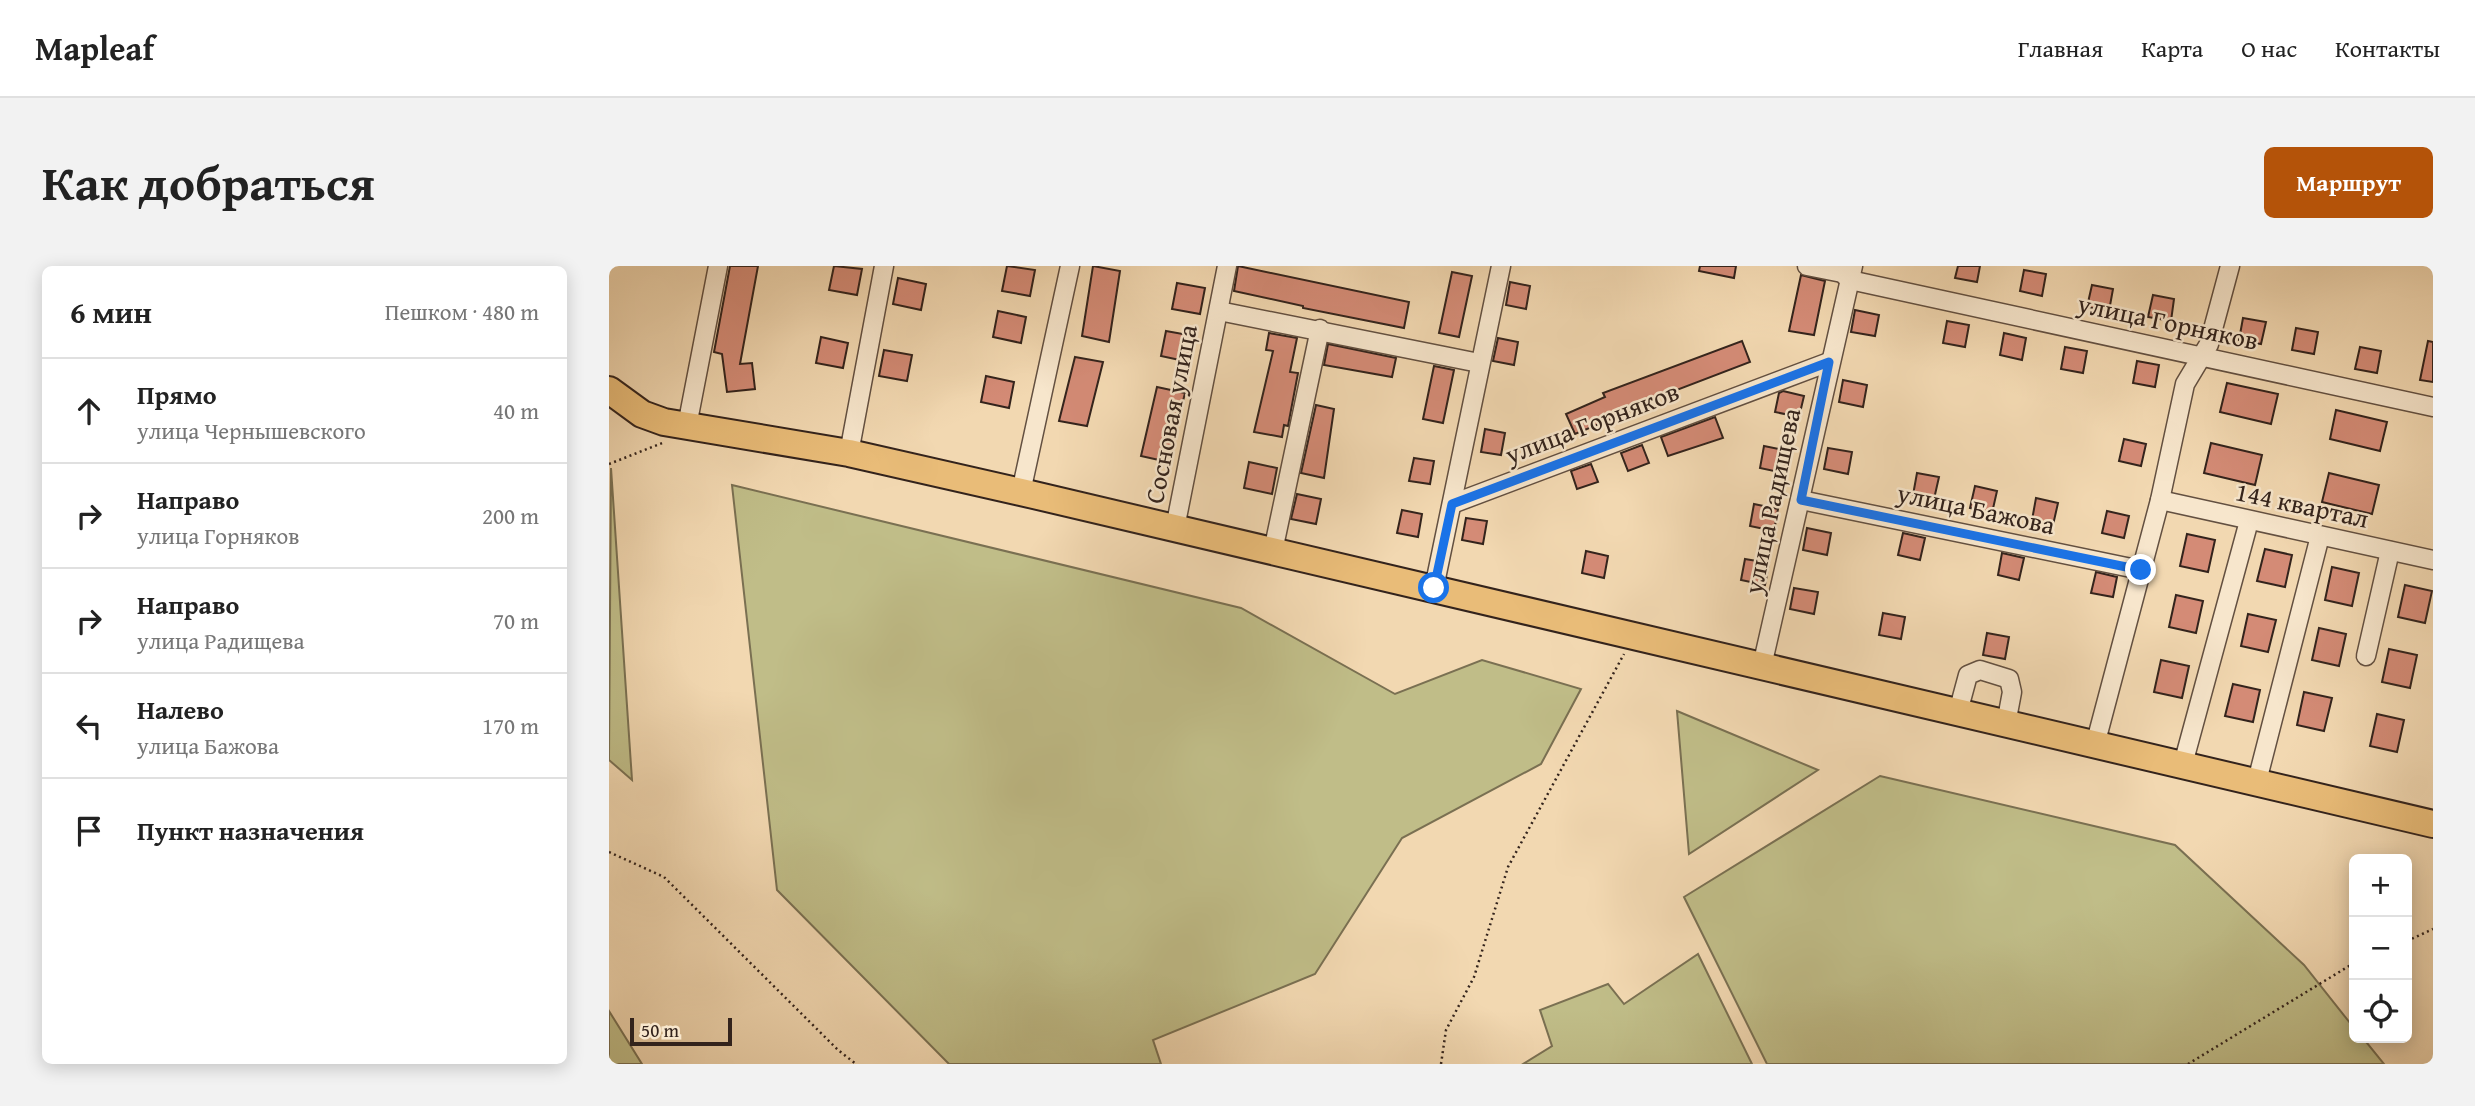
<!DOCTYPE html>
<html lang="ru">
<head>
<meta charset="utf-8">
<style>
	:root { --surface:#fff; --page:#f2f2f2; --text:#222; --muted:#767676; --line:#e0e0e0; --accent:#b45309 }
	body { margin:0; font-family:"Gentium Book Plus",serif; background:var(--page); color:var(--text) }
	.controls { position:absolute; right:21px; bottom:21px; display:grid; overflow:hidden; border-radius:10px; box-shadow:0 4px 18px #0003 }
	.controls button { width:63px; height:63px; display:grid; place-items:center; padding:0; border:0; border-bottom:2px solid var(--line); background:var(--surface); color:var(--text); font:35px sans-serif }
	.scale { position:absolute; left:21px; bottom:18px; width:102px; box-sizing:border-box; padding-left:7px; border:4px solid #33231c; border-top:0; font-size:19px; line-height:24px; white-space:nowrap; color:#33231c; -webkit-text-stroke:5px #f7e6cc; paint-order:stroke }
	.stop { position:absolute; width:21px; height:21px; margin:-16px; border:5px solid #1a73e8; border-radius:50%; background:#fff }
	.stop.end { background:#1a73e8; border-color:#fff; box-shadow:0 2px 7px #0008 }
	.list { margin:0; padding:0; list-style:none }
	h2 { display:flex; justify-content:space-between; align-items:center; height:91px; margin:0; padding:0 28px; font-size:30px }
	h2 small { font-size:23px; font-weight:400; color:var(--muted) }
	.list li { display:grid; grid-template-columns:46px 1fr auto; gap:21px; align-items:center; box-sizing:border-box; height:105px; padding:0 28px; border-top:2px solid var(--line) }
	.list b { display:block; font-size:26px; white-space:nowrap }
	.list p { margin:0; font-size:23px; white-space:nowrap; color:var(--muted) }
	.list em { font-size:23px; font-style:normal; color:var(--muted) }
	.icon { flex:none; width:38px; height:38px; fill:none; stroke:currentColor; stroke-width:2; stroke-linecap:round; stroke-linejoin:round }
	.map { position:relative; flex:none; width:1824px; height:798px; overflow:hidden; border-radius:10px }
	header { display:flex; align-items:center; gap:42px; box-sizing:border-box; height:98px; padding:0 35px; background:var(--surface); border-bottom:2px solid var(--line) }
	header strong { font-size:33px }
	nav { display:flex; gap:38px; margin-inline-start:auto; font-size:24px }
	.intro { display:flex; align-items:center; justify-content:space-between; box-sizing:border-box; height:168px; padding:0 42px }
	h1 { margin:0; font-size:49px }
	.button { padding:18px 32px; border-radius:10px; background:var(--accent); color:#fff; font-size:24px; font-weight:700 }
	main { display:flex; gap:42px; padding:0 42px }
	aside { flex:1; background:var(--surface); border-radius:10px; box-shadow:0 4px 18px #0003 }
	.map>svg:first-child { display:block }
	.green { fill:#c0bd88; stroke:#7a7052; stroke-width:2 }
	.building { fill:#d48b76; stroke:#33231c; stroke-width:2 }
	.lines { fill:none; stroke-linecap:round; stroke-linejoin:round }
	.minor-casing { stroke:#635041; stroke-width:21 }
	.highway-casing { stroke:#33231c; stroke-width:30 }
	.path { stroke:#33231c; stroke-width:2.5; stroke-dasharray:2 3.5; stroke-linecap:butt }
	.minor { stroke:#f7e6cc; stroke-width:18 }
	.highway { stroke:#e9bc78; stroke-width:26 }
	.route { stroke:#1a73e8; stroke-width:9 }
	.labels { text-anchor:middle; stroke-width:5; stroke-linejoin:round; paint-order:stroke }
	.street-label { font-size:26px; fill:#33231c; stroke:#f7e6cc }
</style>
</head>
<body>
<header>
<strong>Mapleaf</strong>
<nav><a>Главная</a><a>Карта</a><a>О нас</a><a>Контакты</a></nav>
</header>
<div class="intro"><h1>Как добраться</h1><a class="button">Маршрут</a></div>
<main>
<aside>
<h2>6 мин<small>Пешком · 480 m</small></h2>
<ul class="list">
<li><svg class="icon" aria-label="ahead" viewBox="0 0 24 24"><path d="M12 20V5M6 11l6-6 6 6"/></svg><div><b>Прямо</b><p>улица Чернышевского</p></div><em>40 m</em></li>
<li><svg class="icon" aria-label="right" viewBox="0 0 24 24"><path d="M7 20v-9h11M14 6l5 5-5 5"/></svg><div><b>Направо</b><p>улица Горняков</p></div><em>200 m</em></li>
<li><svg class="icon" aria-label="right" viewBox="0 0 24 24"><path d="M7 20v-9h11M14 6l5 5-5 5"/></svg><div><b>Направо</b><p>улица Радищева</p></div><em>70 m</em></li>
<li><svg class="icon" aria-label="left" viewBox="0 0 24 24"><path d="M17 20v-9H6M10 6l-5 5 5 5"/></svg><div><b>Налево</b><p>улица Бажова</p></div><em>170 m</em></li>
<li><svg class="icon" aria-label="arrive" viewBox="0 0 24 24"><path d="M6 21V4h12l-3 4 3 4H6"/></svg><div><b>Пункт назначения</b></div></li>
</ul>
</aside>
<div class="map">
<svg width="1824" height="798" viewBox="0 0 1824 798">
	<rect width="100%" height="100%" fill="#f2d8b1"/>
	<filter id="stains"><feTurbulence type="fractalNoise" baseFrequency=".00286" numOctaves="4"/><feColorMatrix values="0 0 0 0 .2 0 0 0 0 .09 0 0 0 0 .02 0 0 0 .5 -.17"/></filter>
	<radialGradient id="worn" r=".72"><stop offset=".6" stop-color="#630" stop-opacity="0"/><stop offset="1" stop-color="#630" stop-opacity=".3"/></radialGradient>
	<g class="green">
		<polygon points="2,202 23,514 0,494"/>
		<polygon points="123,219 632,342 786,428 873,394 972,423 932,498 793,572 706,708 544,774 552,798 340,798 168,624"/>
		<polygon points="1068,445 1209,504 1080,588"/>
		<polygon points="1271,510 1566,579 1695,699 1745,762 1745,772 1754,772 1775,798 1158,798 1075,631"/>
		<polygon points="1089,688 1143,798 914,798 943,780 931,744 999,718 1015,738"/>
		<polygon points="0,745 33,798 0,798"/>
	</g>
	<g class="building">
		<polygon points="121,0 149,0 131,98 143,97 146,123 118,126 113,88 105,86"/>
		<polygon points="225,0 253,3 248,29 220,24"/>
		<polygon points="398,0 426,4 421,30 393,25"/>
		<polygon points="484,0 511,5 500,76 473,70"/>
		<polygon points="629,0 800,36 795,62 694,42 694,40 625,25"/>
		<polygon points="1091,0 1127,0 1125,12 1090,5"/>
		<polygon points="1349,0 1371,0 1368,16 1346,12"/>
		<polygon points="1415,4 1437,8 1433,30 1411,25"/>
		<polygon points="843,6 863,10 850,71 830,67"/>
		<polygon points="1192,9 1216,15 1205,69 1180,65"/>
		<polygon points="289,12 317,18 312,44 284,38"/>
		<polygon points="901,16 921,20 917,43 897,39"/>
		<polygon points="568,17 596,22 591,48 563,43"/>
		<polygon points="1483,19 1504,23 1500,45 1478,41"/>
		<polygon points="1544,29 1565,33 1562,55 1539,51"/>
		<polygon points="1246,44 1270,49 1266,70 1242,66"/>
		<polygon points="389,45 417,51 412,77 384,71"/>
		<polygon points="1634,52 1657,56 1652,78 1630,74"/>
		<polygon points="1338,55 1360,59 1356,81 1334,77"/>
		<polygon points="1687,62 1709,66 1705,88 1683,84"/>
		<polygon points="557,65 585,70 580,96 552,90"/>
		<polygon points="660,67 688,72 681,106 689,107 679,160 675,159 673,171 645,166 664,85 657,84"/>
		<polygon points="1395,67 1417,72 1413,94 1391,89"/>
		<polygon points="212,71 239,77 234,102 207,97"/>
		<polygon points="889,72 909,76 905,99 884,95"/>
		<polygon points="1133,75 1141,96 1023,141 1024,144 966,168 957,148 996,131 994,127"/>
		<polygon points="1819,75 1824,76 1824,116 1811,114"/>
		<polygon points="719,78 787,92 783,111 715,99"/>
		<polygon points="1456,81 1478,85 1474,107 1452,103"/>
		<polygon points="1751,81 1772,85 1768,107 1746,103"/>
		<polygon points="275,84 303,89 298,115 270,110"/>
		<polygon points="466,91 494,96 478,160 450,155"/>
		<polygon points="1528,95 1550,99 1546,121 1524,117"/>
		<polygon points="825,100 845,104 834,157 814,153"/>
		<polygon points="377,110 405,116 400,142 372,136"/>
		<polygon points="1234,114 1258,119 1254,141 1230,136"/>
		<polygon points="1618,117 1669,128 1662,158 1611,146"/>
		<polygon points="548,121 576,127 559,196 532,190"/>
		<polygon points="1174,125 1195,130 1190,151 1166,146 1170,127"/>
		<polygon points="707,139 725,143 715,212 692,207"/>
		<polygon points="1727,144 1778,156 1771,185 1721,173"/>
		<polygon points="1106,151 1114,172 1059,190 1052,171"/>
		<polygon points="876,163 896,167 892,189 872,186"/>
		<polygon points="1515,173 1537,178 1532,200 1510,195"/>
		<polygon points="1602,177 1653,189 1646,219 1595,207"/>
		<polygon points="1033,179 1040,197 1019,205 1012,187"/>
		<polygon points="1155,180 1179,185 1175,207 1151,202"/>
		<polygon points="1219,182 1243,186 1239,208 1215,203"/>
		<polygon points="805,192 825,195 821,218 800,215"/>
		<polygon points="640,196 668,202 663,228 635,222"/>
		<polygon points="982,198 989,216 968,223 962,205"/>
		<polygon points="1308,207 1330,211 1325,233 1304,229"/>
		<polygon points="1720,207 1770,219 1763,248 1713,236"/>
		<polygon points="1366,220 1388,225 1383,247 1361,242"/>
		<polygon points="688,228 712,233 707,258 682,253"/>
		<polygon points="1427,232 1449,237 1444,259 1423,254"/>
		<polygon points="1145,238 1169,243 1165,265 1141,260"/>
		<polygon points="793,244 813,248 809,271 788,267"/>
		<polygon points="1498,245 1520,250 1515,272 1493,267"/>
		<polygon points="857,252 878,255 874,278 853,274"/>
		<polygon points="1198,262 1222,267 1218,289 1194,284"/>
		<polygon points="1294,267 1316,272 1311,294 1289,289"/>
		<polygon points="1578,268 1606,274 1599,306 1571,300"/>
		<polygon points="1656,283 1683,289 1676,321 1648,315"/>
		<polygon points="977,285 999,290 995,312 973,307"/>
		<polygon points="1393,287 1415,292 1410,314 1389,309"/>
		<polygon points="1136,293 1160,297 1156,319 1132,314"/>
		<polygon points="1723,301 1750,307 1743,340 1716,334"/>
		<polygon points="1487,306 1508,311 1504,331 1482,327"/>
		<polygon points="1796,319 1823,325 1816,357 1789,351"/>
		<polygon points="1185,322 1209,326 1205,348 1181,343"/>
		<polygon points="1567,329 1594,335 1587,367 1560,361"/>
		<polygon points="1274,347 1296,351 1292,373 1270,369"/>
		<polygon points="1639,348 1667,354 1659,386 1632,380"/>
		<polygon points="1710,362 1737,368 1730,400 1703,394"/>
		<polygon points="1378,367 1400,371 1396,393 1374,389"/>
		<polygon points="1780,383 1808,389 1801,422 1773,416"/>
		<polygon points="1552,394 1580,400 1573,432 1545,426"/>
		<polygon points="1624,418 1651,424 1644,456 1616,450"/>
		<polygon points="1695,426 1723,432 1715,465 1688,459"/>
		<polygon points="1768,448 1795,454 1788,486 1761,480"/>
	</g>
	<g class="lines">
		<g class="minor-casing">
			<g id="minor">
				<polyline points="1198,0 1233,7 1241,14 1824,141"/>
				<polyline points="610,45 870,97"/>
				<polyline points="78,160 109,0"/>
				<polyline points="240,187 275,0"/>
				<polyline points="412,226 461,0"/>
				<polyline points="1192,234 1532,304"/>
				<polyline points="1551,234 1824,294"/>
				<polyline points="843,238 1220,96"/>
				<polyline points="566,262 618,0"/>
				<polyline points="664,285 711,63"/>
				<polyline points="825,322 892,0"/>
				<polyline points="1757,390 1781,285"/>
				<polyline points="1153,400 1244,0"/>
				<polyline points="1349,446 1359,409 1371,404 1400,413 1403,426 1397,458"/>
				<polyline points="1486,479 1551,234 1576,118 1600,78 1621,0"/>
				<polyline points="1574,498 1640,255"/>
				<polyline points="1648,515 1711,270"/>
			</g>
		</g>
		<g class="highway-casing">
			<polyline id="highway" points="0,124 33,148 55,156 240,187 412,226 1824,558"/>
		</g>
		<g class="path">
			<polyline points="0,198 56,176"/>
			<polyline points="0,586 55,611 229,784 247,798"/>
			<polyline points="1798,675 1824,663"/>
			<polyline points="832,798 837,764 865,711 899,601 1015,388"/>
			<polyline points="1579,798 1745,697"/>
		</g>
		<use href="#minor" class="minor"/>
		<use href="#highway" class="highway"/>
	</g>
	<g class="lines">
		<polyline class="route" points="825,322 843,238 1220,96 1192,234 1532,304"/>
	</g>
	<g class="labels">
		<g class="street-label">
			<text transform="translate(1559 56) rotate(12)" y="9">улица Горняков</text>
			<text transform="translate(562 148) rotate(-79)" y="9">Сосновая улица</text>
			<text transform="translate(983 157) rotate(-21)" y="9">улица Горняков</text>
			<text transform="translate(1163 235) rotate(-78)" y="9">улица Радищева</text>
			<text transform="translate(1693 239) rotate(12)" y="9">144 квартал</text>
			<text transform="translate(1367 243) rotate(12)" y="9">улица Бажова</text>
		</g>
	</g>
	<rect width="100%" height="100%" filter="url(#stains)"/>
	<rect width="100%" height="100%" fill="url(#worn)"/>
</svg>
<div class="controls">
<button>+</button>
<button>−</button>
<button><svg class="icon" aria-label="locate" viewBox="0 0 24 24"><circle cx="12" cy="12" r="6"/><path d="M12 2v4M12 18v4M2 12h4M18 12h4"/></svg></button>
</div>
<div class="scale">50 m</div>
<div class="stop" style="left:825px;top:322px"></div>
<div class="stop end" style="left:1532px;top:304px"></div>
</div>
</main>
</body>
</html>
